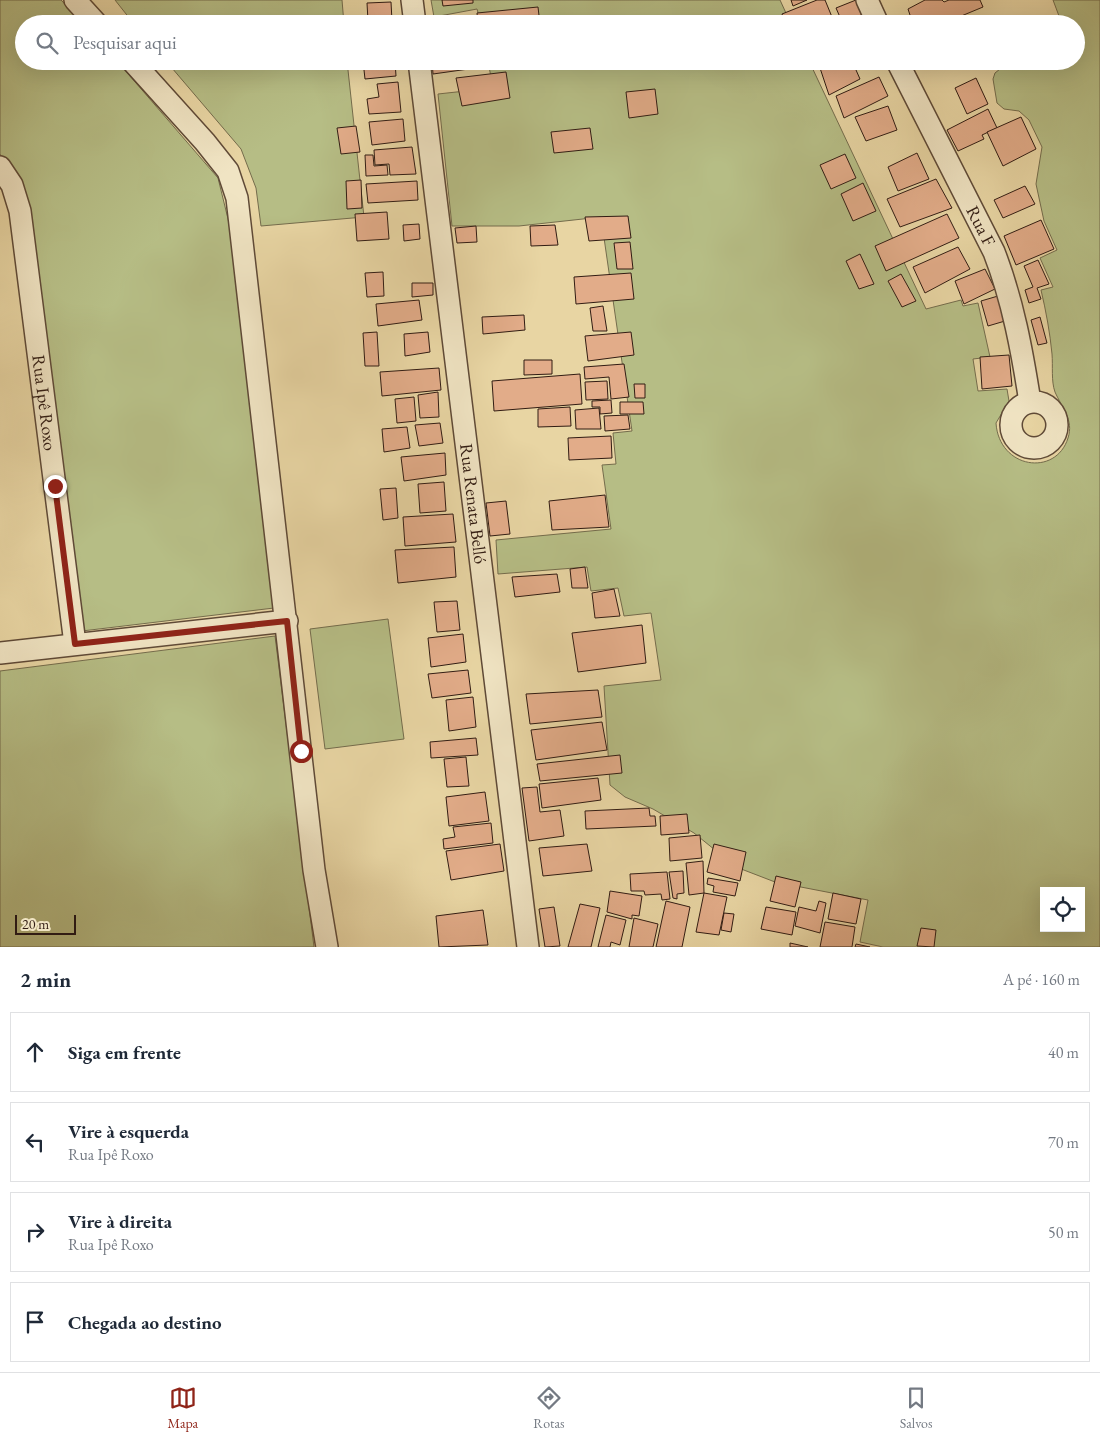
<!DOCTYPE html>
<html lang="pt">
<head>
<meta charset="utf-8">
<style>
	:root { --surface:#fff; --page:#f2f2f3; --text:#1f2937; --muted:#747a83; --line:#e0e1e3; --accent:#8f2418 }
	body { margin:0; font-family:"EB Garamond",serif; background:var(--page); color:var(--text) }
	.controls { position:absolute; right:15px; bottom:15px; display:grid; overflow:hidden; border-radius:0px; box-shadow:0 5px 20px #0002 }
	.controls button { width:45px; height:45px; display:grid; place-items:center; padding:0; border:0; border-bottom:1px solid var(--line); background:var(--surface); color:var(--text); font:25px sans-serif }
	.scale { position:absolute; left:15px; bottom:12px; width:61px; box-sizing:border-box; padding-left:5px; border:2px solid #311c13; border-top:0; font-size:14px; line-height:18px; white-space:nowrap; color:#311c13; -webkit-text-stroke:4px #f0e4c3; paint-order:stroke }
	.stop { position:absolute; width:15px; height:15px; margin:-11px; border:4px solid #8f2418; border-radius:50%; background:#fff }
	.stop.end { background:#8f2418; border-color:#fff; box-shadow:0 1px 5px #0008 }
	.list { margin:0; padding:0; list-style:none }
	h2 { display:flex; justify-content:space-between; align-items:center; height:65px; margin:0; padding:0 20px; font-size:21px }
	h2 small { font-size:16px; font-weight:400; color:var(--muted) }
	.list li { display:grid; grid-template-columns:32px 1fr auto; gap:15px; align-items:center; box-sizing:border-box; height:80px; margin:0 10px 10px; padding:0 10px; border:1px solid var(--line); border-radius:0px }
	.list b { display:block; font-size:19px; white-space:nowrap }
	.list p { margin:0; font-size:16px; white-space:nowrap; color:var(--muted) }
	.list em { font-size:16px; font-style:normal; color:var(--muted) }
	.icon { flex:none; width:28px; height:28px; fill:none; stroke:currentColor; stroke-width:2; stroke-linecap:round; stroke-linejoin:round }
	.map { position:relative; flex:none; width:1100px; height:947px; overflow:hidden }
	.search { position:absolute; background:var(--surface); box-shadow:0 5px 20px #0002; left:15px; right:15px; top:15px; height:55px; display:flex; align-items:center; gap:12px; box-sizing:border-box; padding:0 18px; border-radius:28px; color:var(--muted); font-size:19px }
	.sheet { height:425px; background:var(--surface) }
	nav { display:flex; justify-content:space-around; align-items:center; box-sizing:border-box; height:70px; border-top:1px solid var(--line); background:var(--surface); font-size:14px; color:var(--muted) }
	nav a { display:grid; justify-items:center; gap:2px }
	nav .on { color:var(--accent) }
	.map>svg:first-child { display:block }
	.green { fill:#b6bd85; stroke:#746c4c; fill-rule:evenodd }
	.building { fill:#e2ac89; stroke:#311c13 }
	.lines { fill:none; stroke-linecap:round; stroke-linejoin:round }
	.minor-casing { stroke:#5f4a37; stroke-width:24 }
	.minor { stroke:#f0e4c3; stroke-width:21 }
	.route { stroke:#8f2418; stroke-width:6 }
	.labels { text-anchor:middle; stroke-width:4.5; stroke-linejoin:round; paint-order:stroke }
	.street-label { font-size:18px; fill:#311c13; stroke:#f0e4c3 }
</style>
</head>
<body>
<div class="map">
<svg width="1100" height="947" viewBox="0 0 1100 947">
	<rect width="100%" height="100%" fill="#e8d5a3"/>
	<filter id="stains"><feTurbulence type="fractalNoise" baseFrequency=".004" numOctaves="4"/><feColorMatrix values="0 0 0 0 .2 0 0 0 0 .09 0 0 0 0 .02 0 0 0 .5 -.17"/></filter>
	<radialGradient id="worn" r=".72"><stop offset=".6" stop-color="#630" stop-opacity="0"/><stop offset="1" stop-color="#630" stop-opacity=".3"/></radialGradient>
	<g class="green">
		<polygon points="0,0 61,0 84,24 24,24 24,61 117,61 218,178 229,223 274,608 82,631 7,163 0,154"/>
		<polygon points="115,0 342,0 344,24 134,24"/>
		<polygon points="431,0 780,0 791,24 481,24 477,9 434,17"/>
		<path d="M1053 0H1100V947H883L860 942 868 900 775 882 736 867 694 833 653 809 625 797 610 785 604 686 661 680 651 613 624 616 618 588 591 591 587 567 498 574 496 540 611 529 602 465 616 464 613 433 632 431 601 217 519 226H452L438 94 493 88 488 61H809L926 309 961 300 963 306 978 303 990 357 973 359 978 391 1007 389 1009 401 996 423C999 469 1056 477 1068 438 1074 420 1062 408 1055 392 1051 381 1053 366 1052 354 1050 333 1046 311 1041 290L1053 287 1040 258 1057 250 1044 221 1036 184 1042 147 1029 120 1019 111 1004 109 997 103 993 79 995 73 1000 69 1025 61H1076V24H1062ZM1044 891H1081V928H1044Z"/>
		<polygon points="166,61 347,61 364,217 261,226 256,188 241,149"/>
		<polygon points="388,619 404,739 325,749 310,629"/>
		<polygon points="275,636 314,947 0,947 0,671"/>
	</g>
	<g class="building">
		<polygon points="442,0 473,0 473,3 443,6"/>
		<polygon points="791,0 807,0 793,6"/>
		<polygon points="817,0 825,0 832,17 818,24 785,24 782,14"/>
		<polygon points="856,0 863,14 843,24 836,8"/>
		<polygon points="925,0 942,0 944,2 949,0 980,0 983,7 942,24 913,24 908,9"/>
		<polygon points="391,2 392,21 368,21 367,3"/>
		<polygon points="538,7 540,24 478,24 477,13"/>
		<polygon points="363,61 395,61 396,76 365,79"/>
		<polygon points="432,61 483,61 483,67 433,74"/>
		<polygon points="827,61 852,61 860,79 829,95 819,65"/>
		<polygon points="506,72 510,98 462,106 456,78"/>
		<polygon points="879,77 888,96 844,118 836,96"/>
		<polygon points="976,78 988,104 967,114 955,88"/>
		<polygon points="398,82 401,112 369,114 367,99 379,97 377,84"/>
		<polygon points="655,89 658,114 629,118 626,92"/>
		<polygon points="888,106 897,130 866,141 855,117"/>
		<polygon points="988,109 997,128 982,135 984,139 958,151 947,130"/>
		<polygon points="1021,117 1036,149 1003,166 987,132"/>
		<polygon points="403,119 405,141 372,145 369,122"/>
		<polygon points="356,126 360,152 341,154 337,128"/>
		<polygon points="590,128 593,149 554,153 551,132"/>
		<polygon points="412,147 416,174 390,175 389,164 375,165 374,150"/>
		<polygon points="917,153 929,179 898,191 888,167"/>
		<polygon points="845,154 856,178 831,189 820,165"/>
		<polygon points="365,155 373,155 374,166 387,165 388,175 366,176"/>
		<polygon points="936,179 952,208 900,227 887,199"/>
		<polygon points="361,180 362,208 347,209 346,181"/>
		<polygon points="417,181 418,200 368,203 366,184"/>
		<polygon points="863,183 876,211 853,221 841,194"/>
		<polygon points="1025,186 1035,204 1003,218 994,200"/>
		<polygon points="387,212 389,239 357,241 355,214"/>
		<polygon points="947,214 959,238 886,271 875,246"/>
		<polygon points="628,216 631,238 589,241 585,217"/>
		<polygon points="1041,220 1054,249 1016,265 1004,236"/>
		<polygon points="419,224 420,239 404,241 403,225"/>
		<polygon points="555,225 558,245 531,246 530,226"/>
		<polygon points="476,226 477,242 457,243 455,228"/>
		<polygon points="630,242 633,269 617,269 614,243"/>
		<polygon points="958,247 970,269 925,293 913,267"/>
		<polygon points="860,254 874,284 859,289 846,261"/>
		<polygon points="1038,260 1049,284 1037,288 1041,299 1029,303 1025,290 1033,287 1024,266"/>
		<polygon points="985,269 995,289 964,304 955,281"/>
		<polygon points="383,272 384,296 367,297 365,273"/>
		<polygon points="631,273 634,299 576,304 574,277"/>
		<polygon points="901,274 916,301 902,307 888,281"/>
		<polygon points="412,283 433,283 433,295 412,297"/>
		<polygon points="998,296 1005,321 988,326 981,301"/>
		<polygon points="419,300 422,320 378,326 376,304"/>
		<polygon points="603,306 607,331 593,331 590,308"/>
		<polygon points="524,315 525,330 483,334 482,317"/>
		<polygon points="1040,317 1047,343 1038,345 1031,320"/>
		<polygon points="377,332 379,366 365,366 363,333"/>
		<polygon points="428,332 430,352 405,356 404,334"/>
		<polygon points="631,332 634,355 588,361 585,336"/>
		<polygon points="1009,355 1012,386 982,389 980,357"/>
		<polygon points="524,360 552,360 552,374 524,375"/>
		<polygon points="624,364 629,397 611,399 609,377 585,379 584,367"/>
		<polygon points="439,368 441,390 382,396 380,372"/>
		<polygon points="580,374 582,404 494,411 492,381"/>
		<polygon points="607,381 608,399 586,400 585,382"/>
		<polygon points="634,384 645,384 645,398 635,398"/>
		<polygon points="438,392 439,417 420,418 418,395"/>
		<polygon points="414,397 416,421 397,423 395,399"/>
		<polygon points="611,400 612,413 600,414 600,407 592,407 592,401"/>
		<polygon points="620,402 643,402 644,414 620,414"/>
		<polygon points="570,407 571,426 538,427 538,409"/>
		<polygon points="599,408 601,429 576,429 575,410"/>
		<polygon points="628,415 630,429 605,431 604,416"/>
		<polygon points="440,423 443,443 419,446 415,425"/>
		<polygon points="407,427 410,448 384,452 382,429"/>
		<polygon points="611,436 612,458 569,460 568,438"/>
		<polygon points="445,453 446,475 404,481 401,457"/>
		<polygon points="444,482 446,511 420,513 418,484"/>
		<polygon points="396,488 398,518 383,520 380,489"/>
		<polygon points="605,495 609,527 552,530 549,501"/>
		<polygon points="506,501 510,534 490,536 486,503"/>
		<polygon points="453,514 456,542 405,546 403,517"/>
		<polygon points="454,547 456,577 398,583 395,550"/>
		<polygon points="585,567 588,588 572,588 570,569"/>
		<polygon points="557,574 560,592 515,597 512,577"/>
		<polygon points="614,589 620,616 595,618 592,593"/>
		<polygon points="457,601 460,630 437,632 434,602"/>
		<polygon points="642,625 646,663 578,672 572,633"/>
		<polygon points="463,634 466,662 431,667 428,638"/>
		<polygon points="468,670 471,693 432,698 428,674"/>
		<polygon points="598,690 602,717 530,724 526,694"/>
		<polygon points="473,697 476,727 449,731 446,700"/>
		<polygon points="602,722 607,750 536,760 531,730"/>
		<polygon points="476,738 478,755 431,758 430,742"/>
		<polygon points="620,755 622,773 540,781 537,764"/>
		<polygon points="466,757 469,786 447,787 444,759"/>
		<polygon points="598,778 601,800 542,808 539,784"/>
		<polygon points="537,787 540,812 560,810 564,836 529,841 522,788"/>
		<polygon points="485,792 489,821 449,826 446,797"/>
		<polygon points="649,808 650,816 655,816 656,826 586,829 585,811"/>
		<polygon points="687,814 689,833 661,835 660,816"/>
		<polygon points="491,823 493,843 444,849 443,839 455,837 453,827"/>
		<polygon points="700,835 702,858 670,861 669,838"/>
		<polygon points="500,844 504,871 451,880 446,851"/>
		<polygon points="587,844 592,871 543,876 539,848"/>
		<polygon points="714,844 746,852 740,881 707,872"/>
		<polygon points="703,861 704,893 689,895 686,863"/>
		<polygon points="683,871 684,893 677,894 677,899 673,898 669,872"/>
		<polygon points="667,872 670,899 662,900 661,894 645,895 644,891 631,891 630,874"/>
		<polygon points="776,876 801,882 795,907 770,901"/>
		<polygon points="708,878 738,883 735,896 713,892 714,886 707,884"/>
		<polygon points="610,891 642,896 639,916 632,915 632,919 607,912"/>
		<polygon points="704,893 727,897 719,935 696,932"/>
		<polygon points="833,893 861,899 856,924 828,919"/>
		<polygon points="666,901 690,907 682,947 656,947"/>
		<polygon points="819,901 826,903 820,933 795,926 799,907 816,911"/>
		<polygon points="580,904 600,908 591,947 568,947"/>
		<polygon points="554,907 560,946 545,947 539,909"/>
		<polygon points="766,907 796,912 792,935 761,929"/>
		<polygon points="483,910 488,945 439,947 436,916"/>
		<polygon points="724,913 734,914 731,932 721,930"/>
		<polygon points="606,915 626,920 620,945 611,942 610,947 598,947"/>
		<polygon points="634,918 658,924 653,947 629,947"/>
		<polygon points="825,922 855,927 852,947 820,947"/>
		<polygon points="921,928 936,930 934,947 917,946"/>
		<polygon points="790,943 808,947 790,947"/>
		<polygon points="856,944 870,947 855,947"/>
	</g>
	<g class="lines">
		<g class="minor-casing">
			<g id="minor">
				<polyline points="75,0 97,24"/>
				<polyline points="412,0 415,24"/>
				<polyline points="867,0 878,24"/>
				<polyline points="132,61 205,142 228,171 237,198 314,870 327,947"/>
				<path id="s1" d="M419 61 528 947"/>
				<path id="s2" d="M897 61 994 252C1013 301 1022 351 1030 402"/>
				<path id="s3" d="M0 167 12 185 20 211 75 644"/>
				<circle cx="1034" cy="425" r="23"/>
				<polyline points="0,653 287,621"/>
			</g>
		</g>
		<use href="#minor" class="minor"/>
	</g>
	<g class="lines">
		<polyline class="route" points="55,486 75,644 287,621 301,751"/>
	</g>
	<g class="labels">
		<g class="street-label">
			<text dy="6" stroke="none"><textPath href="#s2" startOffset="185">Rua F</textPath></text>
			<text dy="6" stroke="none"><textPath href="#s3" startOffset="242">Rua Ipê Roxo</textPath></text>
			<text dy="6" stroke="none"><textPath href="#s1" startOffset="446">Rua Renata Belló</textPath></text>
		</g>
	</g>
	<rect width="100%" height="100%" filter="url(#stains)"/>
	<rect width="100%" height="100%" fill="url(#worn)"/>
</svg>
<div class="controls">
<button><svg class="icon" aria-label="locate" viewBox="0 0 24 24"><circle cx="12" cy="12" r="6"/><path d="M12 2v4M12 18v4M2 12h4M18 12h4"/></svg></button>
</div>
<div class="scale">20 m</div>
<div class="stop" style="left:301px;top:751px"></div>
<div class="stop end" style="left:55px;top:486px"></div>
<div class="search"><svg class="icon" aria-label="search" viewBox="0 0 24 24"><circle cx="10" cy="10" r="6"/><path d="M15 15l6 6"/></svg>Pesquisar aqui</div>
</div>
<section class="sheet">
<h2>2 min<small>A pé · 160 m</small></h2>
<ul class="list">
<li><svg class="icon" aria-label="ahead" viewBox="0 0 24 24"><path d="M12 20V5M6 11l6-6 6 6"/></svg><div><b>Siga em frente</b></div><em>40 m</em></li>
<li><svg class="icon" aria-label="left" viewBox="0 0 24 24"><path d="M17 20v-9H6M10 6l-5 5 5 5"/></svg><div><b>Vire à esquerda</b><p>Rua Ipê Roxo</p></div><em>70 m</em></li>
<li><svg class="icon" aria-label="right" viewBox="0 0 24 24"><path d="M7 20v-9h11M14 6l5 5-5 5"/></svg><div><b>Vire à direita</b><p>Rua Ipê Roxo</p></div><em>50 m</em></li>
<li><svg class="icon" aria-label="arrive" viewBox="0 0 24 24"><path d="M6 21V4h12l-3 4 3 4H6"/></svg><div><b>Chegada ao destino</b></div></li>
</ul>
</section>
<nav>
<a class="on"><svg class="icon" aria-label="map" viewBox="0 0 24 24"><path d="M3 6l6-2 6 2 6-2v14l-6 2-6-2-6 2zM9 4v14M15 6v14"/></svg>Mapa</a>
<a><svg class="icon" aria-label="directions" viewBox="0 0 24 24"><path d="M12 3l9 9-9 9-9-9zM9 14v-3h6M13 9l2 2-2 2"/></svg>Rotas</a>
<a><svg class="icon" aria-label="saved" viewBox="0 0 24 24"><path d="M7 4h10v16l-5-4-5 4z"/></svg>Salvos</a>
</nav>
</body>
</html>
